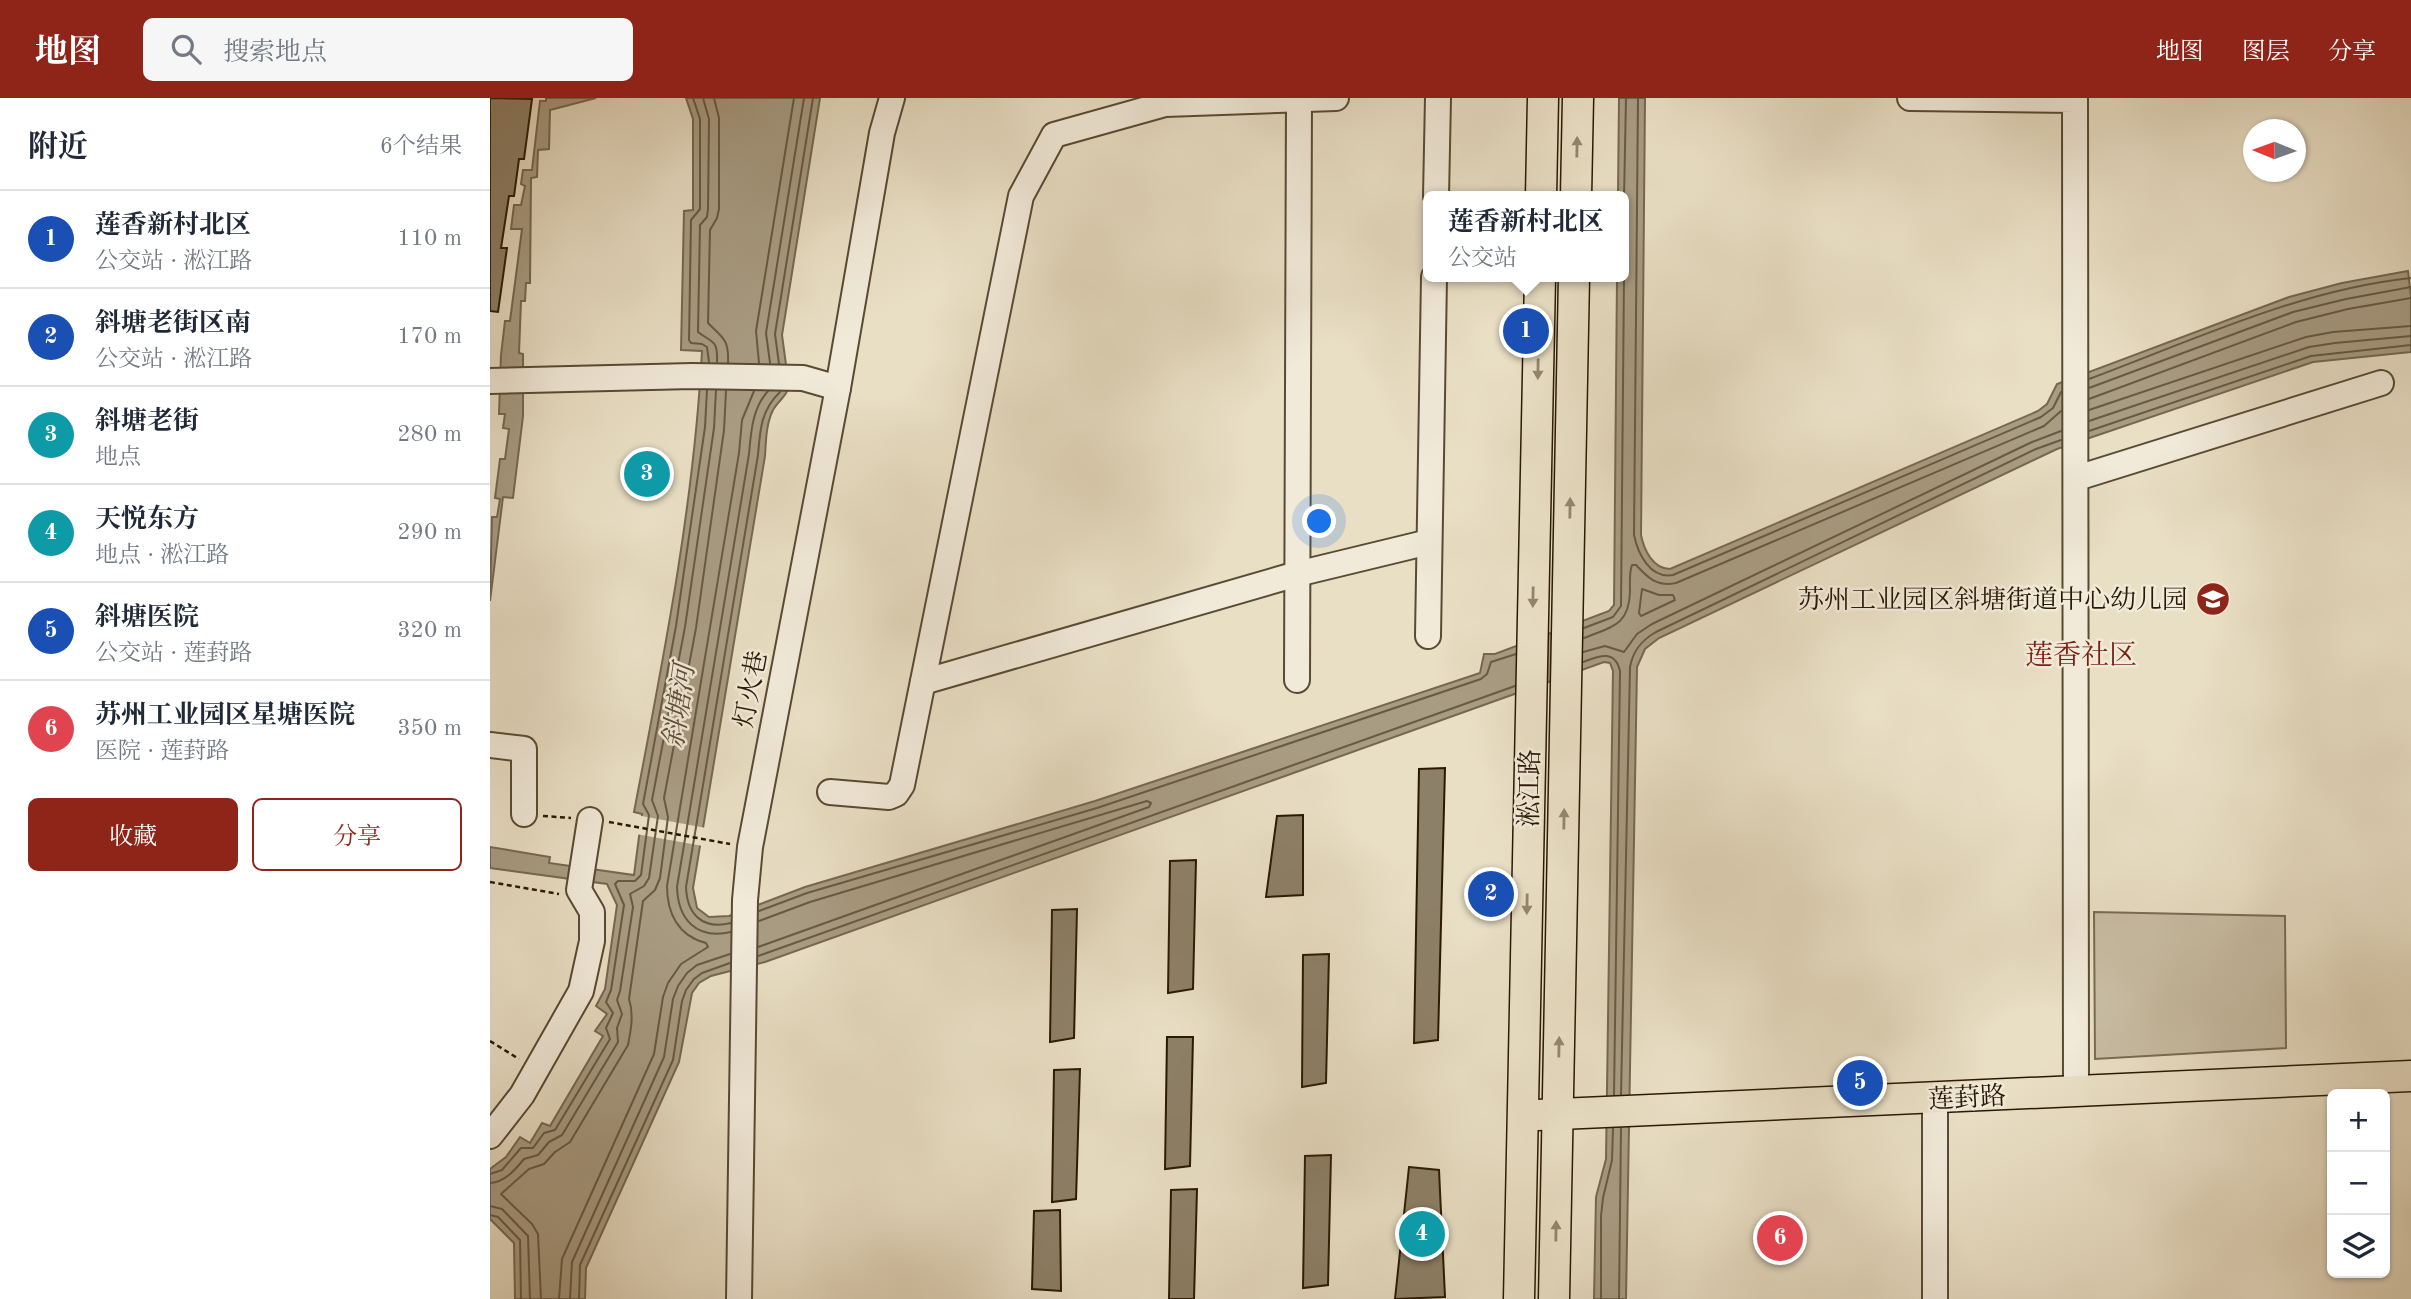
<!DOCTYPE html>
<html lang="zh">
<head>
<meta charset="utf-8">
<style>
	:root { --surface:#fff; --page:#f6f6f7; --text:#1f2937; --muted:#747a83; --line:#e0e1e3; --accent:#8f2418 }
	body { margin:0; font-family:"Old Standard TT","Noto Serif SC",serif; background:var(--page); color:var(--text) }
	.controls { position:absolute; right:21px; bottom:21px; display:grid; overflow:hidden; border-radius:10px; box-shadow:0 2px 5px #0004 }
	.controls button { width:63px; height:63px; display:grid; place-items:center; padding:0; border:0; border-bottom:2px solid var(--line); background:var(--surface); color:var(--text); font:35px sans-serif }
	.compass { position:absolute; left:1753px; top:21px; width:63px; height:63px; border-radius:50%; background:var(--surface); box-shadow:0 2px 5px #0004; rotate:271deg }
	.you { position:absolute; left:830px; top:424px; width:24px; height:24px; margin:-18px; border:5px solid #fff; border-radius:50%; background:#1a73e8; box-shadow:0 0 0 10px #1a73e833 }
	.badge { display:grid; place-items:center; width:46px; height:46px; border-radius:50%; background:var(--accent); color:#fff; font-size:23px; font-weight:700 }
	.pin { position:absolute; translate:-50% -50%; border:4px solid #fff; box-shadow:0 2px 7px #0006 }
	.popup { position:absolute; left:933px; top:93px; width:206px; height:91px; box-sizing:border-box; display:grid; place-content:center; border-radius:10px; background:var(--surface); filter:drop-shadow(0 2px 5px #0005); font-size:23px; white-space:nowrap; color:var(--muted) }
	.popup b { font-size:26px; color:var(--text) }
	.popup::after { content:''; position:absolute; left:50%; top:100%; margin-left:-14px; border:14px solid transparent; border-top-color:var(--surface) }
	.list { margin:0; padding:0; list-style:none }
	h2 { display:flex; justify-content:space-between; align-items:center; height:91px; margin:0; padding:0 28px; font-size:30px }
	h2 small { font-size:23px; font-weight:400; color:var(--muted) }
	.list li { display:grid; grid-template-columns:46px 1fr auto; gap:21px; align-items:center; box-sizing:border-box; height:98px; padding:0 28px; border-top:2px solid var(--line) }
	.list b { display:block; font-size:26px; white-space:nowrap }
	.list p { margin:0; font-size:23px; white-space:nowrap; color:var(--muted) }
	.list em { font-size:23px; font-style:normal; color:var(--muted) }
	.actions { display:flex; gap:14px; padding:21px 28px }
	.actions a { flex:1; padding:16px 0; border:2px solid var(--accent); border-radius:10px; text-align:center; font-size:24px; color:var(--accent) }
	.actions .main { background:var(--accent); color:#fff }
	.icon { flex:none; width:38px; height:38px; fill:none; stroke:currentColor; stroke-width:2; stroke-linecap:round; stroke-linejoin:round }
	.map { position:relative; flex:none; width:1921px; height:1201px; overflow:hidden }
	header { display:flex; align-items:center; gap:42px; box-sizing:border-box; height:98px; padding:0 35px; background:var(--accent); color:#fff }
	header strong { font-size:33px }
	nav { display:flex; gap:38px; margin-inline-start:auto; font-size:24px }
	.search { width:490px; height:63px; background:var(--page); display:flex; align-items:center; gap:18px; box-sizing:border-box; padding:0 24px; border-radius:10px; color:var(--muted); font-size:26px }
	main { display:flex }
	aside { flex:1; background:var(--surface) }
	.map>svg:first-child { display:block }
	.green { fill:#c8bda4; stroke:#786b54; stroke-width:2 }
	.water { fill:#a89c83; stroke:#756850; stroke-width:2 }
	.pier { fill:#e9dfc5 }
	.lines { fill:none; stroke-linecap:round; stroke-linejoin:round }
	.shore { stroke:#685a43; stroke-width:2 }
	.building { fill:#8d8068; stroke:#291903; stroke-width:2 }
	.minor-casing { stroke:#594a34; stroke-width:28 }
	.major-casing { stroke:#291903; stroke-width:33 }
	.path { stroke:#291903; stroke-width:2.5; stroke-dasharray:5 3.5; stroke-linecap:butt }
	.minor { stroke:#f1ead9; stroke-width:24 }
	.major { stroke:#e9dfc5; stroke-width:30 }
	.oneway { fill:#93866e }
	.labels { text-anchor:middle; stroke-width:5; stroke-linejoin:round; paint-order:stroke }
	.poi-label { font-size:26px; fill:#291903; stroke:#f1ead9; text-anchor:end }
	.street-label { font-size:26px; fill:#291903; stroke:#f1ead9 }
	.neighbourhood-label { font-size:28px; fill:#7a1f14; stroke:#f1ead9 }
	.water-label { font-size:28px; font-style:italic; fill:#5c4d36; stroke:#f1ead9 }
</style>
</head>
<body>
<header>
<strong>地图</strong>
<div class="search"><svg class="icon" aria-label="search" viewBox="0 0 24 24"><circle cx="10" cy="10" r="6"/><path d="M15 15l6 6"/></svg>搜索地点</div>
<nav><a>地图</a><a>图层</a><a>分享</a></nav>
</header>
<main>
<aside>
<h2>附近<small>6个结果</small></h2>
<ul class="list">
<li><span class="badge" style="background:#1a4fb4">1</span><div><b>莲香新村北区</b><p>公交站 · 淞江路</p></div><em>110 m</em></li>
<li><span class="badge" style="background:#1a4fb4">2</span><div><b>斜塘老街区南</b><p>公交站 · 淞江路</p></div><em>170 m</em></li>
<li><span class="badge" style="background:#0f9aa8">3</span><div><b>斜塘老街</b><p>地点</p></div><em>280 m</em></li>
<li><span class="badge" style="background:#0f9aa8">4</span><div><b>天悦东方</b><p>地点 · 淞江路</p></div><em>290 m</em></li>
<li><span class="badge" style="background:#1a4fb4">5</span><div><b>斜塘医院</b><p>公交站 · 莲葑路</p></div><em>320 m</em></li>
<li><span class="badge" style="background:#e0444e">6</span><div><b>苏州工业园区星塘医院</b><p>医院 · 莲葑路</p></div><em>350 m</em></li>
</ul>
<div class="actions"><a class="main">收藏</a><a>分享</a></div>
</aside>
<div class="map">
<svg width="1921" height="1201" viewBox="0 0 1921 1201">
	<rect width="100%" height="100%" fill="#e9dfc5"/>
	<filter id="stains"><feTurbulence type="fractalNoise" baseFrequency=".00286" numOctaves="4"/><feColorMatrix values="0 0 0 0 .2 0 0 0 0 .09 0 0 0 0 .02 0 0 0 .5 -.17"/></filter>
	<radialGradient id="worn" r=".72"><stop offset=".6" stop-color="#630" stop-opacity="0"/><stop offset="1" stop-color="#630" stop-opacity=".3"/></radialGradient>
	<polygon class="green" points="1604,814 1795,818 1796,950 1605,961"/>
	<g class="water">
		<polygon points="56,0 106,0 60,12 59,51 48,52 47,79 41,80 40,185 36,185 35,203 31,203 29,255 33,256 33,318 23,400 13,399 0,503 2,419 7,419 10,401 5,400 10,361 15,361 19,331 13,330 15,316 9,316 11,257 15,223 20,223 32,131 21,131 24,107 31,107 35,88 31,86 33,72 42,72 50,3 56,3"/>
		<path d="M196 0H330L292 237 299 289C296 299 288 303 283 312 276 326 276 343 275 358L203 790 207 810 219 819 239 818 315 789 605 703 990 575 994 556H1005L1119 513 1124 507 1127 179H1134V98H1128L1129 0H1155L1151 437C1154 452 1163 471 1180 471L1548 313 1557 306 1567 286 1799 199 1852 185 1918 173 1921 199V254L1823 264 1567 351 1169 540 1155 551 1147 569 1136 1201H1104L1106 1099 1116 1061 1123 573 1120 565 1114 564 275 864 221 878 209 885 202 895 189 964 96 1170 95 1201H25L24 1145 0 1121V1071L16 1059 30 1039 40 1045 52 1025 60 1028 113 938 105 933 117 916 106 908 115 891 127 807 117 786 0 770V749L60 759 59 765 144 777 152 716 144 714C173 562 204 408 212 253L191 252 194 113 203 112V21Z"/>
	</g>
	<polygon class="pier" points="141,716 216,730 213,748 146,736 148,718"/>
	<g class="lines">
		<g class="shore">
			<polyline points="203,0 210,21 210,111 201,122 199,242 201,245 212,246 217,249 219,264"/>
			<path d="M213 0 219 21 218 111 217 119 210 127 208 234C222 245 228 241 227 264"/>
			<path d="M224 0 229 20V111L227 120 220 132 218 225C233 240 239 241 238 265"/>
			<path d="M1148 0 1144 437C1148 456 1160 481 1183 477L1551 319 1563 310 1571 294"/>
			<polyline points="1134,101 1136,0"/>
			<polyline points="269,265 266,233 304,0"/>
			<polyline points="280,265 276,235 314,0"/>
			<polyline points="289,266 285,236 323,0"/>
			<path d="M1599 281C1704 242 1809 192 1921 180"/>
			<polyline points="1599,290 1803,214 1856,201 1921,189"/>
			<polyline points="1599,301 1806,224 1858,211 1921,200"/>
			<polyline points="1599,312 1816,239 1843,234 1921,228"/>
			<polyline points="1599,323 1819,249 1845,245 1921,238"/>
			<polyline points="1599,333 1821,258 1921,247"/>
			<polygon points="1152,491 1169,497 1183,497 1185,502 1151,518 1149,515"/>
			<polyline points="1094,530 1123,519 1131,508 1134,178"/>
			<path d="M1094 540C1121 529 1139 528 1140 494 1140 485 1139 475 1142 467H1146C1158 480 1167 489 1186 485L1554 328 1571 313"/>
			<polyline points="1093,554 1115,548 1134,554 1147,536 1162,526 1542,344 1571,333"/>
			<path d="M1093 564C1109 558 1125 551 1130 573L1124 997"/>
			<polyline points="269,813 317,795 607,710 991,581 997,576 1001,564 1026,556"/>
			<path d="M241 825C213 832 197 817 196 789L268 357C270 332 271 312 290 294"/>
			<path d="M241 834C206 842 188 821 187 789L259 356C261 334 262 311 278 293"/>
			<polyline points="268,849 659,709 661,705 657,703 320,804 269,823"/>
			<polyline points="268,858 1025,588"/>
			<path d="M1131 997 1140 569C1143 552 1152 542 1166 534L1546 351 1571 342"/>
			<polyline points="0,1076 12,1072 31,1050 43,1050 54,1035 65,1032 120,941 116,930 123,915 116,904 121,892 134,807 125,786 128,783 145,783 151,777 159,717 153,706 186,528 215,329 217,292"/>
			<path d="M0 1085C15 1084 25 1072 34 1061L48 1057 59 1044 72 1037 128 944 127 930 132 916 127 902 130 893 143 809 140 796 154 788 159 780 168 718 162 702 195 529 224 330 226 292"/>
			<polyline points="0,1108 12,1111 38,1138 40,1201"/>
			<polyline points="0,1117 8,1119 30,1142 31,1201"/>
			<path d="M51 1201 48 1136 42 1126 11 1096 39 1071 54 1066 65 1054 80 1044 138 947C141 932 144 916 139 901L153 803 165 792 170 780 178 719 174 700 206 530 234 332 236 293"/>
			<path d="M69 1201 72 1161 164 956 173 899 178 885 191 866 218 849 216 845C188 838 177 815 177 788L249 355 252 322 264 293"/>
			<polyline points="80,1201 82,1164 174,959 183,901 188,888 197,875 207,867 240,856"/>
			<polyline points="89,1201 90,1167 183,962 192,903 196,892 204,881 212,875 240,865"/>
			<polyline points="1111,1201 1111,1118 1113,1100 1122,1062 1123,1030"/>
			<polyline points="1129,1201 1131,1030"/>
		</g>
	</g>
	<g class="building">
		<polygon points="0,0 42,1 34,61 29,61 24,98 19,98 11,150 17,150 8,214 0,213"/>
		<polygon points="955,670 948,942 924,945 929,671"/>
		<polygon points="813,717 813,797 776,799 787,718"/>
		<polygon points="706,762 703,891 678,895 680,763"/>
		<polygon points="587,811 584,940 560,944 562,812"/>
		<polygon points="839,856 836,985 812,989 813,857"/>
		<polygon points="677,939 703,939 700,1068 675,1071"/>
		<polygon points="590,971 586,1101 562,1104 564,972"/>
		<polygon points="841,1057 838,1187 813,1190 815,1058"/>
		<polygon points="919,1069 949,1072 955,1199 905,1201"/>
		<polygon points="707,1091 704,1201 679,1201 681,1092"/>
		<polygon points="570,1112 571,1193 542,1191 544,1113"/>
	</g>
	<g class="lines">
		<g class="minor-casing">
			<g id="minor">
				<polyline points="1420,0 1585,2 1586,994"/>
				<polyline points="946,98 948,0"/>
				<polyline points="0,283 202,278 313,280 348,290"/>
				<polyline points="1587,380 1891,285"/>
				<polyline points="938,538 944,179"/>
				<polyline points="807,582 809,0"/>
				<polyline points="433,584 807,476 939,444"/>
				<polyline points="0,647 34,651 34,716"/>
				<polyline points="340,694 399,699 406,696 412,687 531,98 564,37 675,6 846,0"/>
				<polyline points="0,1038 32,997 91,893 102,843 102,814 89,792 100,722"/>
				<polyline points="249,1201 255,802 260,749 348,290 392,35 402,0"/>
				<polyline points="1445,1201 1445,1000"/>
			</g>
		</g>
		<g class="major-casing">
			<g id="major">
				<polyline points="1051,98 1053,0"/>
				<polyline points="1086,98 1088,0"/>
				<polyline points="1047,1017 1921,978"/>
				<polyline points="1029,1201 1050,179"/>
				<polyline points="1064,1201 1084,179"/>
			</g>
		</g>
		<g class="path">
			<polyline points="53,718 81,720"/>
			<polyline points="119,724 240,746"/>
			<polyline points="0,784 69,796"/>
			<polyline points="0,943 29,961"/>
		</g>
		<use href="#minor" class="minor"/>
		<use href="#major" class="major"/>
	</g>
	<defs><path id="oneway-solid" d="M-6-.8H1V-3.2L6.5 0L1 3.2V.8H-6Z" transform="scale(1.75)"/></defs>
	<g class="oneway">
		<use href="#oneway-solid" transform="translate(1087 49) rotate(-89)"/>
		<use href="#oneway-solid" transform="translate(1048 271) rotate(91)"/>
		<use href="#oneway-solid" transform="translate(1080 410) rotate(-89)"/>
		<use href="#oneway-solid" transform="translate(1043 499) rotate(91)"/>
		<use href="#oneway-solid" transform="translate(1074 721) rotate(-89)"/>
		<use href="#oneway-solid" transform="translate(1037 806) rotate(91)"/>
		<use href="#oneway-solid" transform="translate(1069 949) rotate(-89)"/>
		<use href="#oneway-solid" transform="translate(1066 1133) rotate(-89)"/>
	</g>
	<defs>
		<g id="school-disc" transform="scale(1.75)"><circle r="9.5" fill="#8f2418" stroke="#f1ead9"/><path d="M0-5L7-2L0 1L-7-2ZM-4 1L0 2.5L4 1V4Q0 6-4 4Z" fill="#fff"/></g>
	</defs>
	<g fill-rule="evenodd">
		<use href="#school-disc" x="1723" y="501"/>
	</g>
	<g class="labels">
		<g class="poi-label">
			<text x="1698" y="510">苏州工业园区斜塘街道中心幼儿园</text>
		</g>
		<g class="street-label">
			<text transform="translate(260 591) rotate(-79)" y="9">灯火巷</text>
			<text transform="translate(1039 690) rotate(-89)" y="9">淞江路</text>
			<text transform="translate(1477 999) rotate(-3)" y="9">莲葑路</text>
		</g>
		<g class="neighbourhood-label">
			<text x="1591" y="566">莲香社区</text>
		</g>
		<g class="water-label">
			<text transform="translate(188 608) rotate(-82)" y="10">斜塘河</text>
		</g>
	</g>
	<rect width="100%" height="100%" filter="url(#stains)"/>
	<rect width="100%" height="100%" fill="url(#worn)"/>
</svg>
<div class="controls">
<button>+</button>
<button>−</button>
<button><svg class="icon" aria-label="layers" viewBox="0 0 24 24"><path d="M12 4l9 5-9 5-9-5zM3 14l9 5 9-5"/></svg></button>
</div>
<svg class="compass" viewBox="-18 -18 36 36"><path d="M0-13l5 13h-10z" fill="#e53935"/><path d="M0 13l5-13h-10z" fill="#747a83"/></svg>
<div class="you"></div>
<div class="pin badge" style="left:1036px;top:233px;background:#1a4fb4">1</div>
<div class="popup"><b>莲香新村北区</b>公交站</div>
<div class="pin badge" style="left:1001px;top:796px;background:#1a4fb4">2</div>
<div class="pin badge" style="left:157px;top:376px;background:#0f9aa8">3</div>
<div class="pin badge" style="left:932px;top:1136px;background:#0f9aa8">4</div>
<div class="pin badge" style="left:1370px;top:985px;background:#1a4fb4">5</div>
<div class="pin badge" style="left:1290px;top:1140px;background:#e0444e">6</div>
</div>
</main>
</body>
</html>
